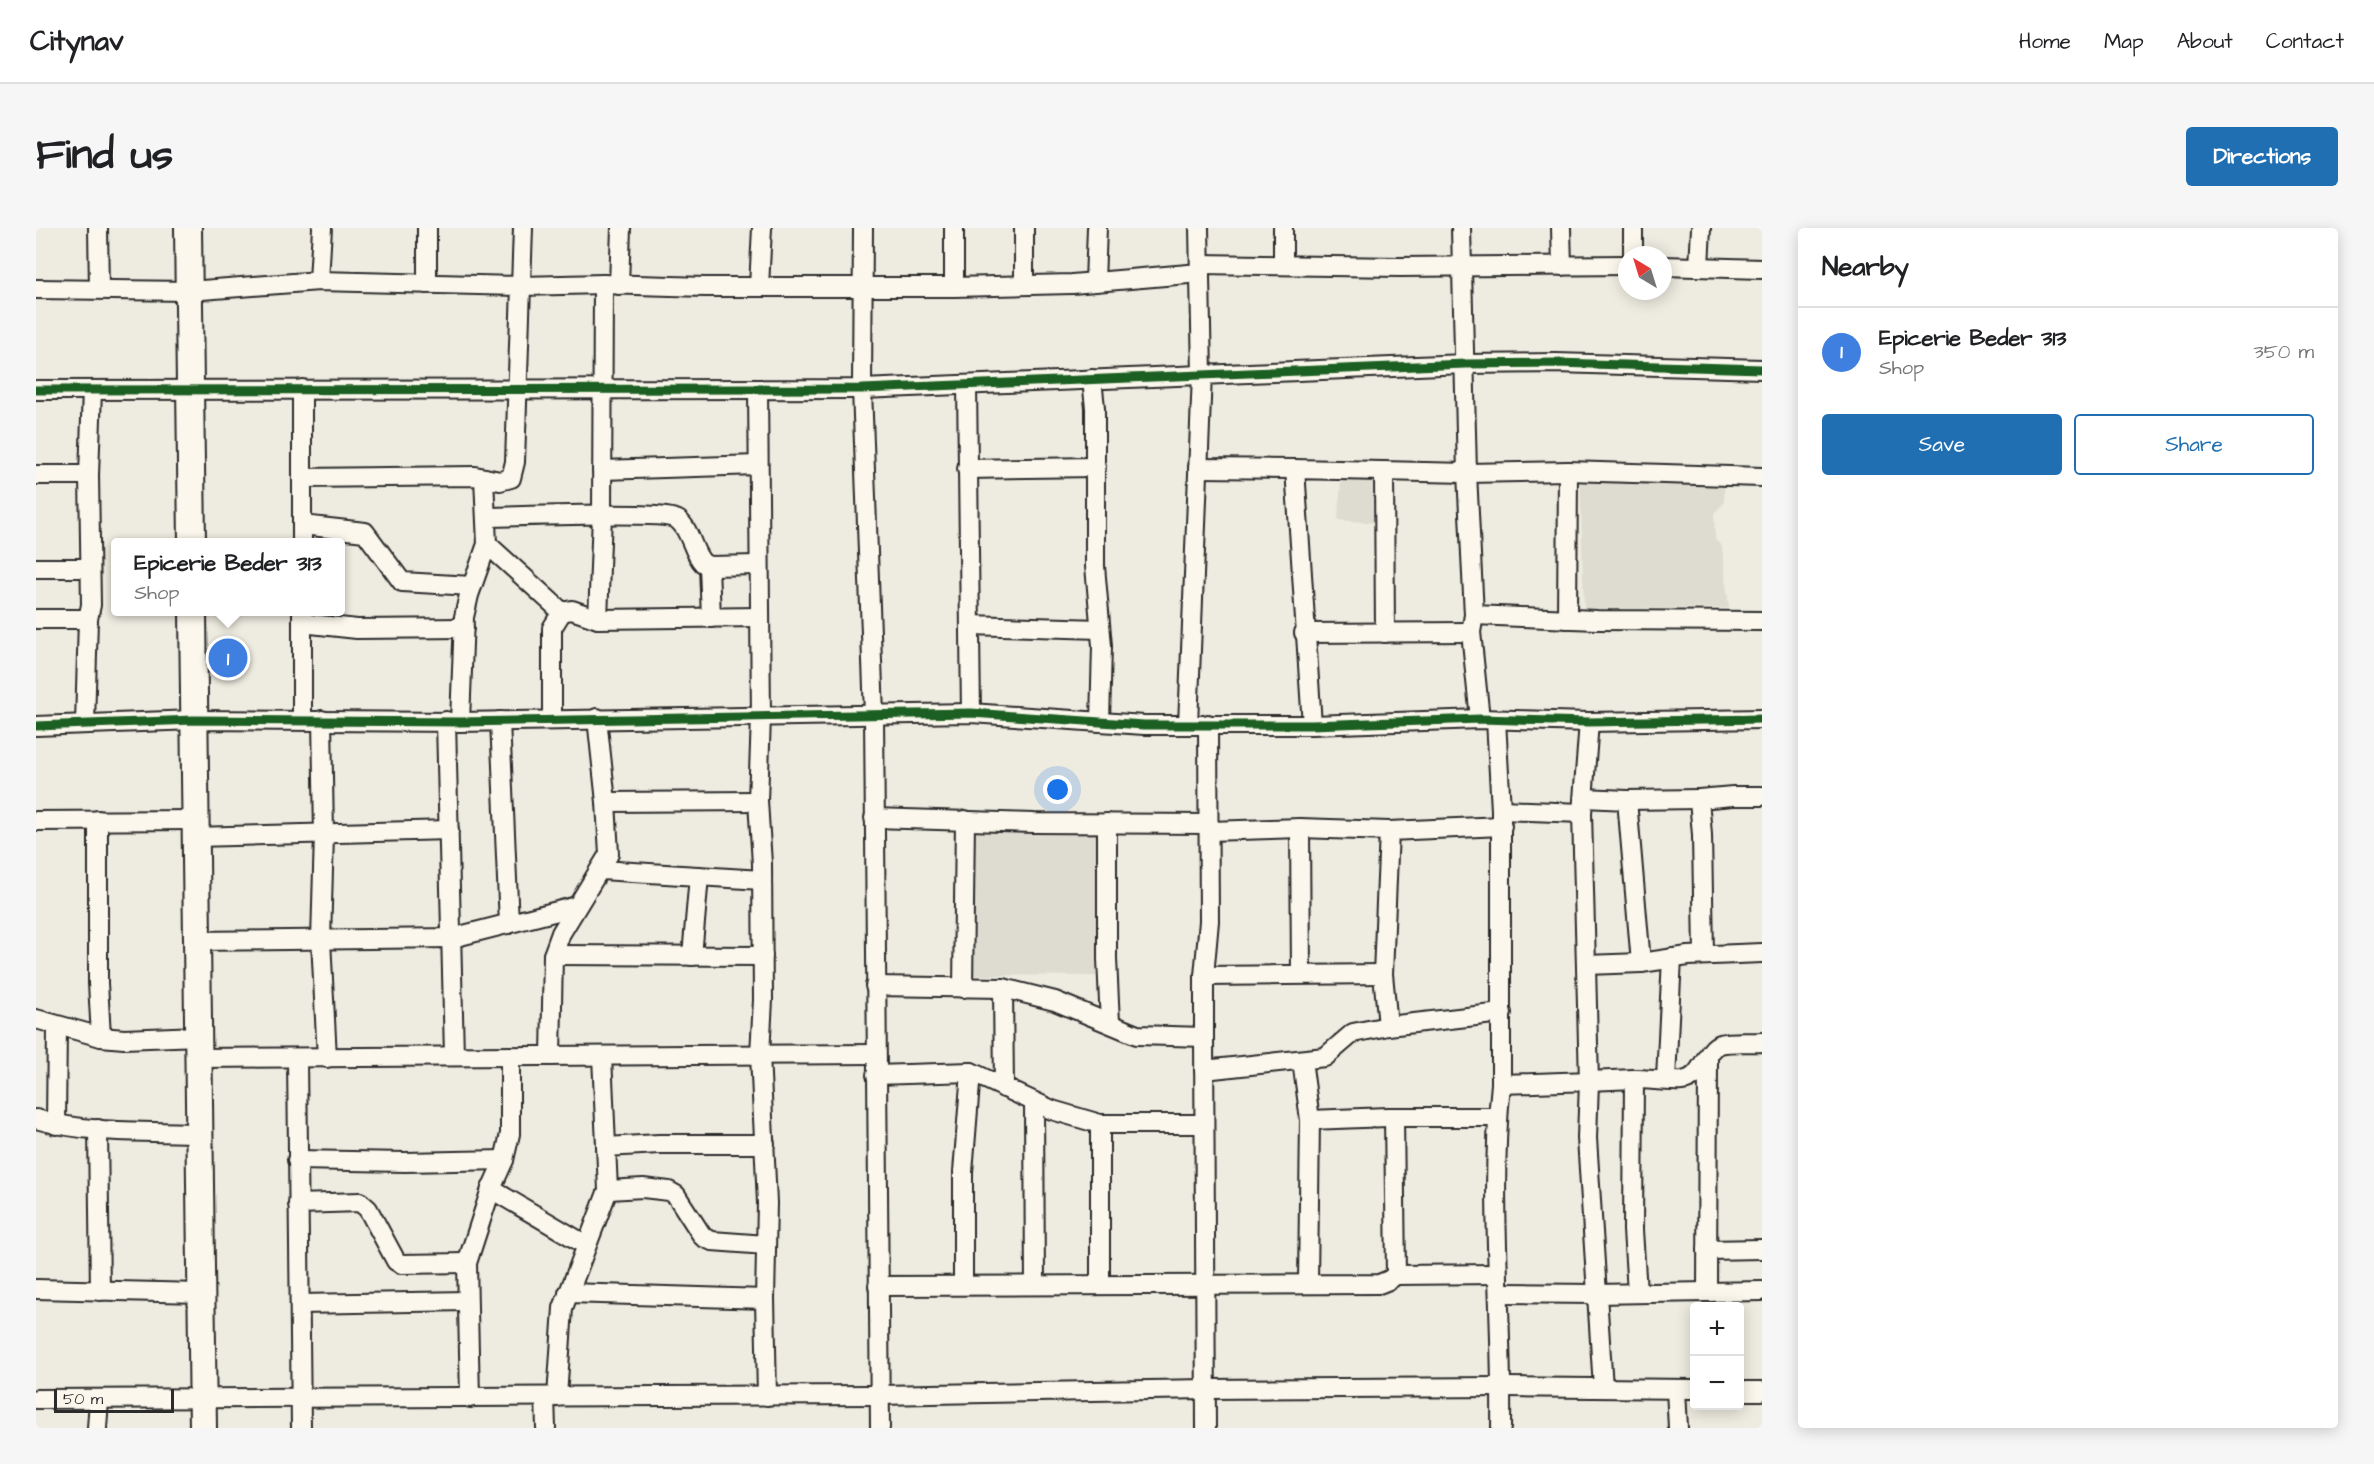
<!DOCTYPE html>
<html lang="en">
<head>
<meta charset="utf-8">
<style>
	:root { --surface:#fff; --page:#f6f6f6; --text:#202124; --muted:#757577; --line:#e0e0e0; --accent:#1f6fb2 }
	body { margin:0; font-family:"Architects Daughter",sans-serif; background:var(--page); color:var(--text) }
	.controls { position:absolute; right:18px; bottom:18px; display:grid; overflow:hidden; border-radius:6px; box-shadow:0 3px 15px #0003 }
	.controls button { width:54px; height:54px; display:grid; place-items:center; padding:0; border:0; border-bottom:2px solid var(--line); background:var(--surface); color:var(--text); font:30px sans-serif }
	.compass { position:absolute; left:1582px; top:18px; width:54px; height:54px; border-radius:50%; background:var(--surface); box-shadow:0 3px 15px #0003; rotate:322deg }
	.scale { position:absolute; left:18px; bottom:15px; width:120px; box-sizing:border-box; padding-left:6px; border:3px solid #2b2b2b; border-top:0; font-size:16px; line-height:21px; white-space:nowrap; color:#2b2b2b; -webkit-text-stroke:4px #fbf7ec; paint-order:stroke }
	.you { position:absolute; left:1022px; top:562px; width:21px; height:21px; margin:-15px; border:4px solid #fff; border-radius:50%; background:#1a73e8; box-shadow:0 0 0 9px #1a73e833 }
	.badge { display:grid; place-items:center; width:39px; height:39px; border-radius:50%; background:var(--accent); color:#fff; font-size:20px; font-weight:700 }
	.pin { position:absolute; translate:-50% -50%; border:3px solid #fff; box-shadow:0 2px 6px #0006 }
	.popup { position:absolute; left:75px; top:310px; width:234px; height:78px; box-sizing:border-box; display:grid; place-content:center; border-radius:6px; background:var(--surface); filter:drop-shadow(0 2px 4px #0005); font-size:20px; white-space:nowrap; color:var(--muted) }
	.popup b { font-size:22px; color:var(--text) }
	.popup::after { content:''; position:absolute; left:50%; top:100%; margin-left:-12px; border:12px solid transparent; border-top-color:var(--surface) }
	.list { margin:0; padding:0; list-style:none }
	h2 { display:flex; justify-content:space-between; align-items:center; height:78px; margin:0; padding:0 24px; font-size:26px }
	h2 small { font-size:20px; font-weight:400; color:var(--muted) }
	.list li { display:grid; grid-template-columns:39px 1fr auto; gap:18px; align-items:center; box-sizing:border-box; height:90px; padding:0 24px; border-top:2px solid var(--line) }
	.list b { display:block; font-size:22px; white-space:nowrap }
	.list p { margin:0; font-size:20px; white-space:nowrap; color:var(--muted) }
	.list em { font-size:20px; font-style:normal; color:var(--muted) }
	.actions { display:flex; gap:12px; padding:18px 24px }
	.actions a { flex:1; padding:14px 0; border:2px solid var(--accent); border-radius:6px; text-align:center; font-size:21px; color:var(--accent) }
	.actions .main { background:var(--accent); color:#fff }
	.map { position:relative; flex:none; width:1726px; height:1200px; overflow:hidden; border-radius:6px }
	header { display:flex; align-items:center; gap:36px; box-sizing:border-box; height:84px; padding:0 30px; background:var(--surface); border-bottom:2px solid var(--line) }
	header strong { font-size:28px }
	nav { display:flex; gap:33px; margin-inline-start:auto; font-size:21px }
	.intro { display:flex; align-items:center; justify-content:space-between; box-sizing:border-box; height:144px; padding:0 36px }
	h1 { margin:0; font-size:42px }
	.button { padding:15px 27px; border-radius:6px; background:var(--accent); color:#fff; font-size:21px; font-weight:700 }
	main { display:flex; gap:36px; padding:0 36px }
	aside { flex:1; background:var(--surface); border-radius:6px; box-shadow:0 3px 15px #0003 }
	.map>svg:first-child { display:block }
	.built { fill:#dedbd1 }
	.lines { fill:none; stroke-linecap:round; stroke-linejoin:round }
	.street-casing { stroke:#2b2b2b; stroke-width:22 }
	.secondary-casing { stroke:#2b2b2b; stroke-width:30 }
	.street { stroke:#fbf7ec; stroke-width:18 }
	.secondary { stroke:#fbf7ec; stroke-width:26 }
	.cycleway-casing { stroke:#fbf7ec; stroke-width:13 }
	.cycleway { stroke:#1b5e20; stroke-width:9 }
</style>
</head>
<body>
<header>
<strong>Citynav</strong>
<nav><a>Home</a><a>Map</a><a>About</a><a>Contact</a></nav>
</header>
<div class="intro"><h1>Find us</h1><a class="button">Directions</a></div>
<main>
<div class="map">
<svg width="1726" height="1200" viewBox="0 0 1726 1200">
	<rect width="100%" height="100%" fill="#eeebe0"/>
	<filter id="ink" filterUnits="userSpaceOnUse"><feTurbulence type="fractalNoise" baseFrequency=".0167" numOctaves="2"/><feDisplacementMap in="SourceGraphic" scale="12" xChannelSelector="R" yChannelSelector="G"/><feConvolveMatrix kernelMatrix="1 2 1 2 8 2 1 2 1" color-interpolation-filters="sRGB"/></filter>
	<g filter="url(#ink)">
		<g class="built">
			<polygon points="1688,242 1688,275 1678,285 1679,311 1686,319 1693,380 1548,381 1544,243"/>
			<polygon points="1306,243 1344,246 1340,295 1302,292"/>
			<polygon points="934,600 1063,601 1060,748 932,747"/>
		</g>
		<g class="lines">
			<g class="street-casing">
				<g id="street">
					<polyline points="62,0 63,61"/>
					<polyline points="391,0 391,56"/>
					<polyline points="827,0 826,161 838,487 844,1200"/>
					<polyline points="988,0 988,57"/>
					<polyline points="1247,0 1247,36"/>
					<polyline points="1425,0 1431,245 1438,387 1435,404 1444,491"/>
					<polyline points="1525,0 1526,38"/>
					<polyline points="1597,0 1597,27"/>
					<polyline points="1164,36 1364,39 1591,37"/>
					<polyline points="1627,38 1726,41"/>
					<polyline points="1663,39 1665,0"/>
					<polyline points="283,53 286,0"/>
					<polyline points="1059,54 1061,0"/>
					<polyline points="583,57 585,0"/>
					<polyline points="723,59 726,0"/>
					<polyline points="918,59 918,0"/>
					<polyline points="0,61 153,63 283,53 485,58 567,56 669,59 918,59 1036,56 1164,45"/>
					<polyline points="1056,151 1059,180 1059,338 1066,418 1064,494"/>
					<polyline points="931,157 935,485"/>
					<polyline points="266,161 266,314"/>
					<polyline points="722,161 725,489 722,573 726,636 727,772 724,826 731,975 729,1071 731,1168"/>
					<polyline points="0,162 826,161 1429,136 1520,135 1726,141"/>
					<polyline points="1162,240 1259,241"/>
					<polyline points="931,241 1060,239"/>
					<polyline points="566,242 722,237"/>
					<polyline points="1348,243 1349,405"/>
					<polyline points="0,247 53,247"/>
					<polyline points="266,250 439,248 464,253 475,250 479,234 487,0"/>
					<path d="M450 289C475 289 630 282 642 292 655 302 656 324 667 335L673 338 722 337"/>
					<polyline points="266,297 329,304 366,354 436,358"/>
					<polyline points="451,316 526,384"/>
					<polyline points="673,338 675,390"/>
					<polyline points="0,340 54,340"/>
					<polyline points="1438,387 1561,392 1726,393"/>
					<polyline points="0,391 52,391"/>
					<polyline points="562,391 566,287 567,56"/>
					<polyline points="1531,391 1532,243"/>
					<polyline points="266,395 321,401 428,400"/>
					<polyline points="934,397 1064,401"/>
					<polyline points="1268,405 1435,404"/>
					<polyline points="516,491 516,400 526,384 536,382 562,391 724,389"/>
					<polyline points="266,492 266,386"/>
					<polyline points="286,492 288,606 285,712 291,830"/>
					<path d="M1460 492 1465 582V856C1453 970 1467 1086 1465 1200"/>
					<polyline points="410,493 418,828"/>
					<polyline points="464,493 473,696"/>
					<polyline points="424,494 428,389 433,367 451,316 448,250"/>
					<polyline points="1553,494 1546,585 1553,854 1551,910 1567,1160"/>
					<polyline points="49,496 52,391 55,377 53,247 56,162"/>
					<polyline points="1152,497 1166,146 1163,0"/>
					<polyline points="1276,497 1259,241 1431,245 1532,243 1726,249"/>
					<polyline points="0,498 158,492 424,494 935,485 1108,497 1276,497 1444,491 1553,494 1726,491"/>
					<polyline points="1548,570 1591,572 1663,571"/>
					<polyline points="1591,572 1605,735"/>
					<polyline points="570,574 722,573"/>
					<polyline points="1465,582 1546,585"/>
					<polyline points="838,590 998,595 1173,596"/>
					<polyline points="62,592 62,755 65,809"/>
					<polyline points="0,593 159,592"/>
					<polyline points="1071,595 1071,731 1074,795"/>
					<polyline points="1264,600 1265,746"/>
					<polyline points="1173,603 1264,600 1353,603 1466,598"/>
					<polyline points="159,609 413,602"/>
					<polyline points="565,642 726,652"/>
					<polyline points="160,713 416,710 541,678"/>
					<polyline points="517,727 727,728"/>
					<polyline points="1668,727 1666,607 1663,571 1697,568 1726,568"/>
					<polyline points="656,728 663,648"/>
					<polyline points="1550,737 1605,735 1652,728 1726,725"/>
					<polyline points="1168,748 1347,746"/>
					<polyline points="839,758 967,760 1019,773 1101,807 1168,809"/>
					<polyline points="927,760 929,592"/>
					<polyline points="967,760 968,860"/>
					<polyline points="0,791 65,809 88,811 162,808"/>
					<polyline points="1352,798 1466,785"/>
					<polyline points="515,828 517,727 525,705 573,626 570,574 561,490"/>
					<polyline points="162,830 840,826"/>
					<polyline points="261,830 265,1200"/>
					<polyline points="1266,832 1274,892 1272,1055"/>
					<polyline points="1168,842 1289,829 1317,805 1352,798 1347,746 1353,603"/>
					<polyline points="840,847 935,844 1016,882 1064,896 1168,896"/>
					<polyline points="1598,851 1597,1002 1601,1064"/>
					<polyline points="1630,851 1636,730"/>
					<path d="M1465 856C1510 855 1555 853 1599 851 1614 851 1631 854 1646 853 1667 851 1669 821 1684 816 1697 813 1713 815 1726 814"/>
					<polyline points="998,875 999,1057"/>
					<path d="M0 891C52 906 109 903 163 905"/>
					<polyline points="1274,892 1352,889 1462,889"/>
					<polyline points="1064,896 1064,1056"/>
					<polyline points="20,897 21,798"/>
					<polyline points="62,901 64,1063"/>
					<polyline points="570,919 623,916 729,916"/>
					<polyline points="261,932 369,934 468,932"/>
					<polyline points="455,961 550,1017"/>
					<polyline points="572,962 607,960 633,963 640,967 667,1009 676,1013 730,1017"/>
					<polyline points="262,976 324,974 332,981 360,1033 365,1036 431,1035"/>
					<polyline points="1671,1022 1726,1021"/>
					<polyline points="1360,1047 1461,1046"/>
					<polyline points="927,1057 927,944 935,844"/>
					<polyline points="842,1058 1343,1056 1353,1052 1360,1047 1358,889"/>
					<polyline points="0,1061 164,1065"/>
					<polyline points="1671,1064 1672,831"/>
					<polyline points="532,1065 729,1071"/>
					<polyline points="1463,1065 1559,1066 1726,1063"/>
					<polyline points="264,1076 431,1073"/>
					<polyline points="1640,1161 1642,1200"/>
					<polyline points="1704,1163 1726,1163"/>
					<polyline points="509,1169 510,1200"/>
					<polyline points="521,1169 527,1080 572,962 566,828"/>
					<polyline points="434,1170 431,1035 455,961 468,932 474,906 474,828"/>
					<polyline points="0,1171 843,1167 1170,1161 1466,1159 1658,1161"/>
					<polyline points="61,1200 63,1172"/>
					<polyline points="1170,1200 1168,809 1168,748 1173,693 1172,496"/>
				</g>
			</g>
			<g class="secondary-casing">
				<g id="secondary">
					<polyline points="152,0 156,314"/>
					<polyline points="157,384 167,1200"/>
				</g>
			</g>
			<use href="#street" class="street"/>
			<use href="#secondary" class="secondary"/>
			<g class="cycleway-casing">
				<g id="cycleway">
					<polyline points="0,162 826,161 1429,136 1520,135 1726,141"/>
					<polyline points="0,498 158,492 424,494 935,485 1108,497 1276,497 1444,491 1553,494 1726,491"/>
				</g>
			</g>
			<use href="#cycleway" class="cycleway"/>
		</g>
	</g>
</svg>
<div class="controls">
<button>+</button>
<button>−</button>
</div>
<svg class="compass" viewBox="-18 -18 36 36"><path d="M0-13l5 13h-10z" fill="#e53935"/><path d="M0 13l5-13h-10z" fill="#757577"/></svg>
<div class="scale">50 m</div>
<div class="you"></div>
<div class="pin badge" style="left:192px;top:430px;background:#3f7fe0">1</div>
<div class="popup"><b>Epicerie Beder 313</b>Shop</div>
</div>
<aside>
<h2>Nearby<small></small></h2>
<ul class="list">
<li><span class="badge" style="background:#3f7fe0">1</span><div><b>Epicerie Beder 313</b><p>Shop</p></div><em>350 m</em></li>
</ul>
<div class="actions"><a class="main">Save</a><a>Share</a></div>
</aside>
</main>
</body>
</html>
